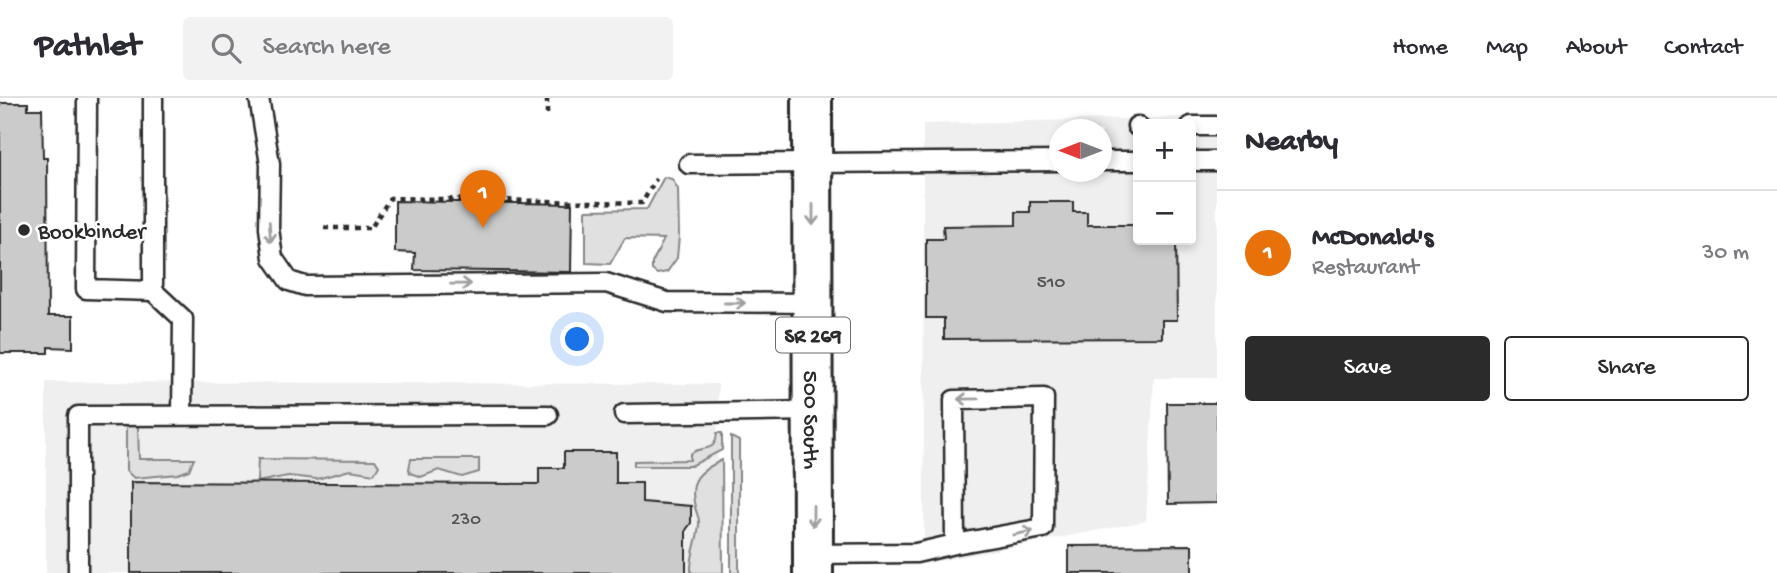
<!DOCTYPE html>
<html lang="en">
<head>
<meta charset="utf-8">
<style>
	:root { --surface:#fff; --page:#f2f2f3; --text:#2b2b33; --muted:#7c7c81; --line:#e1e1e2; --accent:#2b2b2b }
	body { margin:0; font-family:"Gochi Hand",sans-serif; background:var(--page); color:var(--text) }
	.controls { position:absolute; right:21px; top:21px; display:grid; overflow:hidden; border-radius:7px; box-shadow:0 4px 10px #0003 }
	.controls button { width:63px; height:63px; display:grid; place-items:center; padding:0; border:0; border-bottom:2px solid var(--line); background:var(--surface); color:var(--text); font:35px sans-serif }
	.compass { position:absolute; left:1049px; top:21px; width:63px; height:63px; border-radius:50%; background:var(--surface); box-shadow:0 4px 10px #0003; rotate:270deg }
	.you { position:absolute; left:578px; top:242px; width:24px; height:24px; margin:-18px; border:5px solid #fff; border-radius:50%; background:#1a73e8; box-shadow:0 0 0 10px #1a73e833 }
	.badge { display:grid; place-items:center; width:46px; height:46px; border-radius:50%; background:var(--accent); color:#fff; font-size:23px; font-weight:700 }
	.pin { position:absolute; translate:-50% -58px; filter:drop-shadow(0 2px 4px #0008) }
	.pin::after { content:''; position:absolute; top:37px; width:24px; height:21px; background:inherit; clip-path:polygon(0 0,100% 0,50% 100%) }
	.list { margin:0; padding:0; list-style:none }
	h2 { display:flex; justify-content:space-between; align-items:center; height:91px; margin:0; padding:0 28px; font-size:30px }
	h2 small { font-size:23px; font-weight:400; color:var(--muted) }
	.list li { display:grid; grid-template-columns:46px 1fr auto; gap:21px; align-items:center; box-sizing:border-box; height:126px; padding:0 28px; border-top:2px solid var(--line) }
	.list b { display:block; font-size:26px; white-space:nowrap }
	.list p { margin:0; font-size:23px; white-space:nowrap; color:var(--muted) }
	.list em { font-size:23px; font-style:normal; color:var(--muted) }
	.actions { display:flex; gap:14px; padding:21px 28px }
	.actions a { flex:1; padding:16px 0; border:2px solid var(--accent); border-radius:7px; text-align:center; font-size:24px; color:var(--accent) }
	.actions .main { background:var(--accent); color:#fff }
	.icon { flex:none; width:38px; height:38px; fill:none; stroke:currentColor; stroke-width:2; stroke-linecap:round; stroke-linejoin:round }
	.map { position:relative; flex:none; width:1217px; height:475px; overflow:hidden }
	header { display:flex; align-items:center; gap:42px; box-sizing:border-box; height:98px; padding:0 35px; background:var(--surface); border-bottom:2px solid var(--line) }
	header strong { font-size:33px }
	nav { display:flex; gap:38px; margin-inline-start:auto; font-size:24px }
	.search { width:490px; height:63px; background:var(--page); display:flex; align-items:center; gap:18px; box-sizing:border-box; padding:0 24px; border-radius:7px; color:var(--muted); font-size:26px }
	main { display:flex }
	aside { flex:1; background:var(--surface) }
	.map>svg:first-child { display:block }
	.built { fill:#efefef; fill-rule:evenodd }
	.green { fill:#e0e0e0; stroke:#868686; stroke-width:2 }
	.building { fill:#cbcbcb; stroke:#2b2b2b; stroke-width:2 }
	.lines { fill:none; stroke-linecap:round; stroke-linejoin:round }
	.service-casing { stroke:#2b2b2b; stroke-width:23 }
	.primary-casing { stroke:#2b2b2b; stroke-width:44 }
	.path { stroke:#2b2b2b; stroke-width:4.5; stroke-dasharray:5 5; stroke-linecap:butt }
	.service { stroke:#fff; stroke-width:18 }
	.primary { stroke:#fff; stroke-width:38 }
	.oneway { stroke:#a0a0a0 }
	.poi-dot { fill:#2b2b2b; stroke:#fff; stroke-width:2.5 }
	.labels { text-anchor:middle; stroke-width:5; stroke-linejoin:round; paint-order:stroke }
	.number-label { font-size:19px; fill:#535353 }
	.shield { fill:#fff; stroke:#6b6b6b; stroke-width:2 }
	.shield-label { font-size:21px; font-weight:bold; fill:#2b2b2b }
	.poi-label { font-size:23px; fill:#2b2b2b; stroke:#fff; text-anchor:start }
	.street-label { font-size:23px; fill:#2b2b2b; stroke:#fff }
</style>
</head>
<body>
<header>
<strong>Pathlet</strong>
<div class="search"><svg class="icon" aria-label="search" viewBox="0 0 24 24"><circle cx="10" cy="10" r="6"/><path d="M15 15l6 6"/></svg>Search here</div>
<nav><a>Home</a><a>Map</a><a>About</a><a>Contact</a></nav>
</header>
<main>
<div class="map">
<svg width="1217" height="475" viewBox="0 0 1217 475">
	<rect width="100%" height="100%" fill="#fff"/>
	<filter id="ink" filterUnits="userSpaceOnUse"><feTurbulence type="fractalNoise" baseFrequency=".0143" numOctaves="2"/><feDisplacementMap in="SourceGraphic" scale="14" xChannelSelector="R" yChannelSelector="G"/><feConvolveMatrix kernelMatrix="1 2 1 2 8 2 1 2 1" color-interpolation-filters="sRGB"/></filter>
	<g filter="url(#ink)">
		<g class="built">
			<path d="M1217 18V280H1154L1146 423 924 466 923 26ZM1138 26H1191V142H1138ZM1060 32H1102V74H1060Z"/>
			<polygon points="46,284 718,286 717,475 46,475"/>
		</g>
		<g class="green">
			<polygon points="664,79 672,81 678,91 679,138 677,160 667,174 657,176 652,172 652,165 664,141 625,140 610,166 586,165 586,112 647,111"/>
			<polygon points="132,326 138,329 139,361 194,361 189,372 178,376 134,380 126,373 126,330"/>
			<path d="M717 335H722V352L691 368H634V363L690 362V356C703 346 715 357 717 335Z"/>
			<polygon points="731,339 739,343 739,475 731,475"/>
			<polygon points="258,361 375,362 379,368 374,376 350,372 317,381 288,378 257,384"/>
			<polygon points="411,361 479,361 479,374 462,379 439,372 421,379 410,375 409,371"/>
			<path d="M722 362 723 475H691C690 456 698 443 699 426 700 420 696 415 695 409 688 381 700 373 722 362Z"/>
		</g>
		<g class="building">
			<polygon points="0,5 28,5 28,11 42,11 43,60 47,60 48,218 73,218 73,250 48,249 48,255 0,255"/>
			<polygon points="395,103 572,106 571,174 414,172 415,155 395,154"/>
			<polygon points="1030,104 1073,104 1073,114 1087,114 1087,127 1138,127 1138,142 1176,143 1177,222 1162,222 1162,240 944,241 944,220 926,220 926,141 944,141 943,128 1016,127 1016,114 1030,114"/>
			<polygon points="1167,305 1217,305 1217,405 1168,406"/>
			<polygon points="564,354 616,354 616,385 642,385 642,404 691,408 691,425 686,432 686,475 131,475 131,384 539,386 539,370 564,370"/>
			<polygon points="1192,447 1192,475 1069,475 1069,448"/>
		</g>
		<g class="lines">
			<g class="service-casing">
				<g id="service">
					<polyline points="87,0 86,191 153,193 153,0"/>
					<polyline points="259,0 270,66 269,130 273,160 289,183 305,188 606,185 667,204 813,205"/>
					<polyline points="1137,28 1138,28"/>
					<polyline points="1191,28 1217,28"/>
					<polyline points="1102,63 1138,63"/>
					<polyline points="1191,63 1217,63"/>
					<polyline points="689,66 1060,63"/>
					<polyline points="153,193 183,221 182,317"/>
					<polyline points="624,316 813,313"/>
					<polyline points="813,456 916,455 955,446 1043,430 1044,300 954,302 955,446"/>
					<polyline points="78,475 78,318 548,317"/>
				</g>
			</g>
			<g class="primary-casing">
				<g id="primary">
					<path id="s1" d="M812 0 813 475"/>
				</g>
			</g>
			<g class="path">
				<polyline points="547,16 547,0"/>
				<polyline points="324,130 371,130 390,100 642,105 656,81"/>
			</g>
			<use href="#service" class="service"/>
			<use href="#primary" class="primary"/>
		</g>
		<defs><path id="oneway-shaft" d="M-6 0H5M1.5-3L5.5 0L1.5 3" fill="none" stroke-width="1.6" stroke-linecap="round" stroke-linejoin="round" transform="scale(1.75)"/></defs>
		<g class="oneway">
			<use href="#oneway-shaft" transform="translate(813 117) rotate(90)"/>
			<use href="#oneway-shaft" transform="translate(270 134) rotate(86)"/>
			<use href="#oneway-shaft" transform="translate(461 186) rotate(-1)"/>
			<use href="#oneway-shaft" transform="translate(735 205)"/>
			<use href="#oneway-shaft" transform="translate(968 301) rotate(179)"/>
			<use href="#oneway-shaft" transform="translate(813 418) rotate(90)"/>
			<use href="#oneway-shaft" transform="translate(1023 435) rotate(-12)"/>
		</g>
	</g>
	<circle class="poi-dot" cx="24" cy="132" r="7"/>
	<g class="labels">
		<g class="number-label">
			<text x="1051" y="189">510</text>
			<text x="466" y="426">230</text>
		</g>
		<rect class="shield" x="776" y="219.5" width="74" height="35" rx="5"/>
		<g class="shield-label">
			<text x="813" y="244">SR 269</text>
		</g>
		<g class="poi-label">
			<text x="38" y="140">Bookbinder</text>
		</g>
		<g class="street-label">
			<text dy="8" stroke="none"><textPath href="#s1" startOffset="322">500 South</textPath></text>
		</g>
	</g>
</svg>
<div class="controls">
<button>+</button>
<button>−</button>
</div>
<svg class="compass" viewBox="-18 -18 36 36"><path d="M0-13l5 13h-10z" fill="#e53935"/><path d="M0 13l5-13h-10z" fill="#7c7c81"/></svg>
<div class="you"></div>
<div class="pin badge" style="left:483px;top:130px;background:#e8710a">1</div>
</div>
<aside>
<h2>Nearby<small></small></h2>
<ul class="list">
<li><span class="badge" style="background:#e8710a">1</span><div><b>McDonald's</b><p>Restaurant</p></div><em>30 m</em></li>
</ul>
<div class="actions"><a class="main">Save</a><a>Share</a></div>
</aside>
</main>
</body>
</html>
